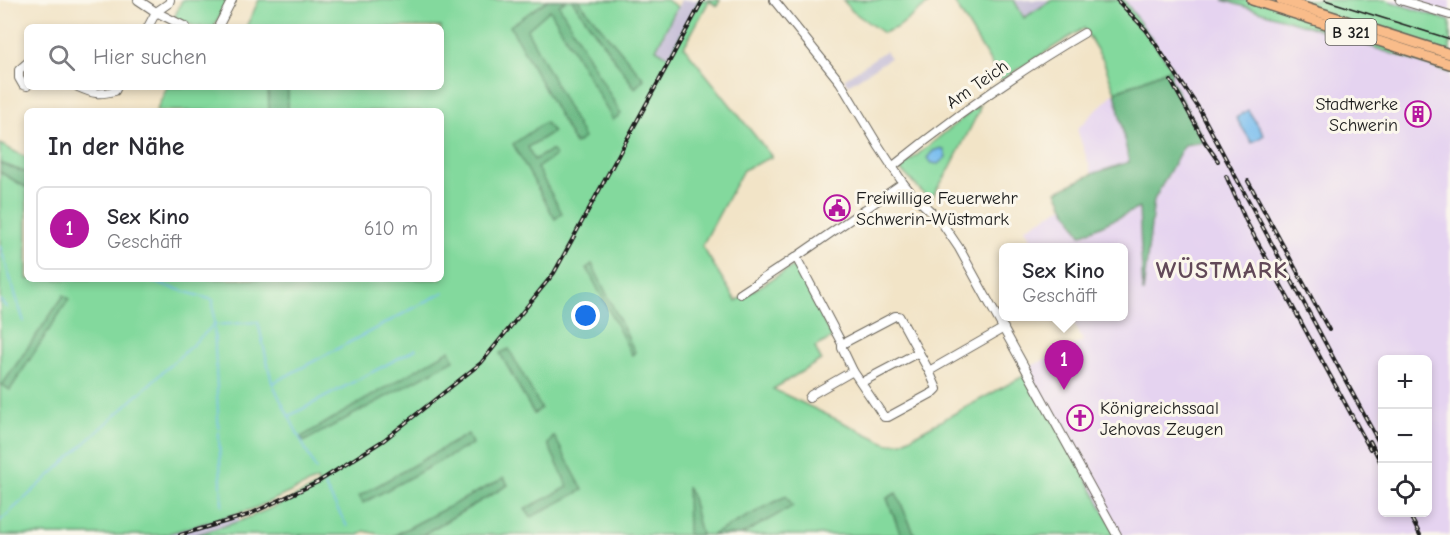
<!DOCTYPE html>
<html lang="de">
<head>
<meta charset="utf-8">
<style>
	:root { --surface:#fff; --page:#f2f2f3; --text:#2b2b33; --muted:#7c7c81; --line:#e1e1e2; --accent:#b5179e }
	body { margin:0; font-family:"Comic Neue",sans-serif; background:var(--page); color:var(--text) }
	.controls { position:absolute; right:18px; bottom:18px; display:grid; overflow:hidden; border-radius:9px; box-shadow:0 3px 9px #0003 }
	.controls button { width:54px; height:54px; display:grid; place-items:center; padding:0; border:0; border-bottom:2px solid var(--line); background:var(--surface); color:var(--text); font:30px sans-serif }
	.you { position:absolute; left:586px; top:316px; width:21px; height:21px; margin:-15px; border:4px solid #fff; border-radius:50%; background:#1a73e8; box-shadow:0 0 0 9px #1a73e833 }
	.badge { display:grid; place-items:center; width:39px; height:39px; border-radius:50%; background:var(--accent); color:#fff; font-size:20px; font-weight:700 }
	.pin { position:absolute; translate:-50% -50px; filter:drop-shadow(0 2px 3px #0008) }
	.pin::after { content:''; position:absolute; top:32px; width:21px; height:18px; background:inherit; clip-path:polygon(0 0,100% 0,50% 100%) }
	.popup { position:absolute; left:999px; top:243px; width:129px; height:78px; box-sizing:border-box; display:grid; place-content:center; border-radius:9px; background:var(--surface); filter:drop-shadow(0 2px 4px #0005); font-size:20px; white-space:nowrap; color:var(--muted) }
	.popup b { font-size:22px; color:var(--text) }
	.popup::after { content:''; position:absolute; left:50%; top:100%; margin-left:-12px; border:12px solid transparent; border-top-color:var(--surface) }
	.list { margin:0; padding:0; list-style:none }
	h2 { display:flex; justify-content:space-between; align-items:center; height:78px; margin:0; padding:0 24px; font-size:26px }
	h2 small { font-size:20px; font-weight:400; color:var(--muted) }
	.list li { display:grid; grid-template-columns:39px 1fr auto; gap:18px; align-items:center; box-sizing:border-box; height:84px; margin:0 12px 12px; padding:0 12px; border:2px solid var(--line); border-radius:9px }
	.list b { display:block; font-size:22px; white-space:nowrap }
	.list p { margin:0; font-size:20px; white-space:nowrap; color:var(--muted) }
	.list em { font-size:20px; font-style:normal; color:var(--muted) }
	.icon { flex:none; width:33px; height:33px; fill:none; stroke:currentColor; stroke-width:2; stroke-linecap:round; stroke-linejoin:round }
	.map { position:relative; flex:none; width:1450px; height:535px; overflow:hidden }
	.search { position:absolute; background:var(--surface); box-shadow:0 3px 9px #0003; left:24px; top:24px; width:420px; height:66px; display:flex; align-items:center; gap:15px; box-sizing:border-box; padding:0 21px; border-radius:9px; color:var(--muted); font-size:22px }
	.panel { position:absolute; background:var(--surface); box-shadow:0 3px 9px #0003; left:24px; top:108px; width:420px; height:174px; border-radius:9px }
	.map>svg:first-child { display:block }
	.built { fill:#e5d3f0; fill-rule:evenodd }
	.industrial { fill:#c7c0d8 }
	.green { fill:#83d99d; stroke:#507a5c; stroke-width:1.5 }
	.forest { fill:#6ab984; stroke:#436a50; stroke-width:1.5 }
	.water { fill:#78bdef; stroke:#4a6c86; stroke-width:1.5 }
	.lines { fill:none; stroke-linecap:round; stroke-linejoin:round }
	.stream { stroke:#78bdef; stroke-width:1.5 }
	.minor-casing { stroke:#676258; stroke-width:10 }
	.major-casing { stroke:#676258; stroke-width:12 }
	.minor { stroke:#fff; stroke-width:8 }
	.major { stroke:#f9bc8a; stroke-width:9 }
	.tram { stroke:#1c1c1c; stroke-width:1.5 }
	.rail-casing { stroke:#1c1c1c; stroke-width:4 }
	.rail { stroke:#fbf7ec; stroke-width:1.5; stroke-dasharray:4.5; stroke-linecap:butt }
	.labels { text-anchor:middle; stroke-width:6; stroke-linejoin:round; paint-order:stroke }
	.shield { fill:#fbf7ec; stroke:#5f5e5a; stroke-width:1.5 }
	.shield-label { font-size:16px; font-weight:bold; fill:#1c1c1c }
	.street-label { font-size:18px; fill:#1c1c1c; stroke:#fbf7ec }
	.poi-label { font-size:18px; fill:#1c1c1c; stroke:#fbf7ec; text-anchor:start }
	.district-label { font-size:24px; font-weight:bold; letter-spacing:1.5px; fill:#624958; stroke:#fbf7ec }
</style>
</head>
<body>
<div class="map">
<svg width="1450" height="535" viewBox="0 0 1450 535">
	<rect width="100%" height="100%" fill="#fbf7ec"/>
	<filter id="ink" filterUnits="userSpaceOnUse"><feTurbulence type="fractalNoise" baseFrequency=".0167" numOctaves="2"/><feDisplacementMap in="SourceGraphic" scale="12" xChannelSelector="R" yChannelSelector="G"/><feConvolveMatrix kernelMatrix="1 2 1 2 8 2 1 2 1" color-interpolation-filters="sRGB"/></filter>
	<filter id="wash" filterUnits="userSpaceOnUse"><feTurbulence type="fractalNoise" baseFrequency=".008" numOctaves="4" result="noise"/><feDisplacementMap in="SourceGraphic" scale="24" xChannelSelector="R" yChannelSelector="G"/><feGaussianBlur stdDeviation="1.35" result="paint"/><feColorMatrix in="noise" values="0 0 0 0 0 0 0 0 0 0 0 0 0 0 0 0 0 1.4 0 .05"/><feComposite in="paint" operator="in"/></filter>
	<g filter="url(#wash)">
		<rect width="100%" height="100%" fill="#f2e4c7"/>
		<g class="built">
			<path d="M1124 0H1223L1330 33 1450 73V535H1117L1029 373V367L1083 341 1071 317 1124 316V248L1035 247 1025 228 1063 207 1057 191 1092 174 1077 129 1115 92 1172 68ZM1382 360H1428V512H1382Z"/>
			<polygon points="1386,0 1450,0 1450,21"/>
		</g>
		<g class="industrial">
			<polygon points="681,0 699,0 669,58 656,49"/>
			<polygon points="1014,0 1052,0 1024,19"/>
			<polygon points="885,51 890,58 848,85 844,79"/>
			<polygon points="237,514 240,521 196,535 163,535"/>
		</g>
		<g class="green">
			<polygon points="182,0 228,0 214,27 196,27 174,18"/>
			<polygon points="259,0 667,0 677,7 656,49 669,57 699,0 720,0 717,6 709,1 684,47 772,157 743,170 702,246 736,301 795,265 832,338 815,347 821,360 773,389 888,444 902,442 1029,373 1117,535 915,535 896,493 887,498 901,535 422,535 508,485 504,478 395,535 383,535 364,531 359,535 196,535 240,521 276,506 319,485 317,480 253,509 163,535 0,535 0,172 27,188 27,279 441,279 441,111 156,111 167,87 441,87 441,27 246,27"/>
			<polygon points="843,0 933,0 898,27 883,33 852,11"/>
			<polygon points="953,0 1014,0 1024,18 1052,0 1124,0 1172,68 1115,92 1103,60 1084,28 1001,80"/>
			<polygon points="1223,0 1386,0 1450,21 1450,73 1330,33"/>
			<polygon points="980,104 979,111 948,172 930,200 900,169"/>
			<polygon points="0,144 27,158 27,173 0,163"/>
		</g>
		<g class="forest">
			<polygon points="548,0 567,0 559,5 621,114 613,120 550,10 527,30 584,138 575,144 510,26"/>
			<polygon points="572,0 578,0 644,79 635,88"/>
			<polygon points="1172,68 1171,80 1205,142 1184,145 1154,200 1143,293 1139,208 1081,235 1064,206 1057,191 1092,174 1129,162 1115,92"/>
			<polygon points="268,87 288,87 288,111 269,111"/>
			<polygon points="545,122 553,132 528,147 534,160 551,150 556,155 537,168 562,213 555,219 513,144"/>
			<polygon points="0,163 27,173 27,188 0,172"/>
			<polygon points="592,264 635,352 632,355 587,268"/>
			<polygon points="64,295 69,299 10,390 2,385"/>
			<polygon points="509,349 541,408 534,414 500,353"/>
			<polygon points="450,350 454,360 303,442 301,437"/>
			<polygon points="468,434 472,444 363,503 359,496"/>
			<polygon points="554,436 583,490 531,517 525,509 568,487 548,444"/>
			<polygon points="504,478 508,485 422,535 395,535"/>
			<polygon points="687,486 692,498 701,535 688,535"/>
			<polygon points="896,493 915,535 901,535 887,498"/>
			<polygon points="786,496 793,506 741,535 712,535"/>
		</g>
		<g class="water">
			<polygon points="1248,110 1264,135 1252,143 1236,118"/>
			<polygon points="941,148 944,150 946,157 938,164 932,163 927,158 933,151"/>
		</g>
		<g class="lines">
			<g class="stream">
				<polyline points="0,246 24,322"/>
				<polyline points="143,279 213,300 222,506"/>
				<polyline points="339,282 344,279"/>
				<polyline points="0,300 7,308"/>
				<polyline points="273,383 444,292"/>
				<polyline points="289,416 416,349"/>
				<polyline points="324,485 347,526"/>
				<polyline points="0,521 214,325 258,322 272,383 316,470"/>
			</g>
		</g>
	</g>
	<g filter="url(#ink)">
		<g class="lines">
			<g class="minor-casing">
				<g id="minor">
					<polyline points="138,0 156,12 186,27"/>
					<polyline points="774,0 840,82 878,145 903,183 913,195 940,220 959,248 1117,535"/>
					<polyline points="1400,0 1450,15"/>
					<polyline points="148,27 156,12 169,3 170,0"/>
					<polyline points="218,27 232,0"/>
					<polyline points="27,63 19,70 19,78 23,85 27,86"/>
					<path d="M78 87C94 94 98 95 115 91L117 87"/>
					<path d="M892 167C953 118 1017 72 1084 33"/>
					<polyline points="796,257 842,344 895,316 899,316 929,371 937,389 934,392 888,417 884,417 853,371 842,348 842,344"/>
					<polyline points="740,294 796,257 903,183"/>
					<polyline points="929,371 1004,328"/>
					<polyline points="862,382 919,352"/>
					<polyline points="809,398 811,395 853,371"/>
				</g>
			</g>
			<g class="major-casing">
				<g id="major">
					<polyline points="1252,0 1450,64"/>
					<polyline points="1281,0 1450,54"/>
				</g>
			</g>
			<use href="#minor" class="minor"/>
			<use href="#major" class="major"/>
			<polyline class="tram" points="1325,0 1450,39"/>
			<g class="rail-casing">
				<g id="rail">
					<polyline points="1117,0 1146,30 1198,107 1382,448"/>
					<polyline points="1171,81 1205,142 1218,161"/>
					<polyline points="1226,176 1246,221 1370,449"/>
					<polyline points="1248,181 1329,330"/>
					<polyline points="1370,441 1382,465"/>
					<polyline points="1408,512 1420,535"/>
					<polyline points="180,535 248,515 318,482 384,440 481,363 554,273 703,0"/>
				</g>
			</g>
			<use href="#rail" class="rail"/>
		</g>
	</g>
	<defs>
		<g id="building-ring" transform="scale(1.35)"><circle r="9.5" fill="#fbf7ec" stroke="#b5179e" stroke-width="1.5"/><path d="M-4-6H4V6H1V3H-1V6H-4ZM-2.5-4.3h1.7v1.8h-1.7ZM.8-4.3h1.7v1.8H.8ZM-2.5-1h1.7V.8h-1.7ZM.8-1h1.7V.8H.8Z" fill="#b5179e"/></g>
		<g id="civic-ring" transform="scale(1.35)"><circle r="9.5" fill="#fbf7ec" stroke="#b5179e" stroke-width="1.5"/><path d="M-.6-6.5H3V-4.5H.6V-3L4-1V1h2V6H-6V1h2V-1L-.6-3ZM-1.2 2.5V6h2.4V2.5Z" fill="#b5179e"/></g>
		<g id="church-ring" transform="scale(1.35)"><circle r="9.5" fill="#fbf7ec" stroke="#b5179e" stroke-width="1.5"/><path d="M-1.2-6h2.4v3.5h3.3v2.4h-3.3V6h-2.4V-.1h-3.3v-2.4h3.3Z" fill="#b5179e"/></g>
	</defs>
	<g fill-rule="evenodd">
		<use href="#building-ring" x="1418" y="114"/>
		<use href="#civic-ring" x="837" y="208"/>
		<use href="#church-ring" x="1080" y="418"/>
	</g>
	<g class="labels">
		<rect class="shield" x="1325.5" y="19" width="51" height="26" rx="4.5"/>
		<g class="shield-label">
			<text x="1351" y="38">B 321</text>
		</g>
		<g class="street-label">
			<text transform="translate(977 84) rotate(-35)" y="6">Am Teich</text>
		</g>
		<g class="poi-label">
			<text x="1398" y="110" text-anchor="end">Stadtwerke<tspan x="1398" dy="21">Schwerin</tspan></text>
			<text x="856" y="204">Freiwillige Feuerwehr<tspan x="856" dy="21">Schwerin-Wüstmark</tspan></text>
			<text x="1100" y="414">Königreichssaal<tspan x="1100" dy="21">Jehovas Zeugen</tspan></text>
		</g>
		<g class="district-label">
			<text x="1222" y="278">WÜSTMARK</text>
		</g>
	</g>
</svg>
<div class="controls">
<button>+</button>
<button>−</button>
<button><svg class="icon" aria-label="locate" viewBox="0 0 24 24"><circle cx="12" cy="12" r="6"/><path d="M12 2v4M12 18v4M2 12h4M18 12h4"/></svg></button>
</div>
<div class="you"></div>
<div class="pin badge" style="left:1064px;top:390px">1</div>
<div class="popup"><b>Sex Kino</b>Geschäft</div>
<div class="search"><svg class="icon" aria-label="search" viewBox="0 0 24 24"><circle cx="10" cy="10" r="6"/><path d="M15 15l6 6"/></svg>Hier suchen</div>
<section class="panel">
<h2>In der Nähe<small></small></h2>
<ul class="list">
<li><span class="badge">1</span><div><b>Sex Kino</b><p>Geschäft</p></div><em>610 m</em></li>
</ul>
</section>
</div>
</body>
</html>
